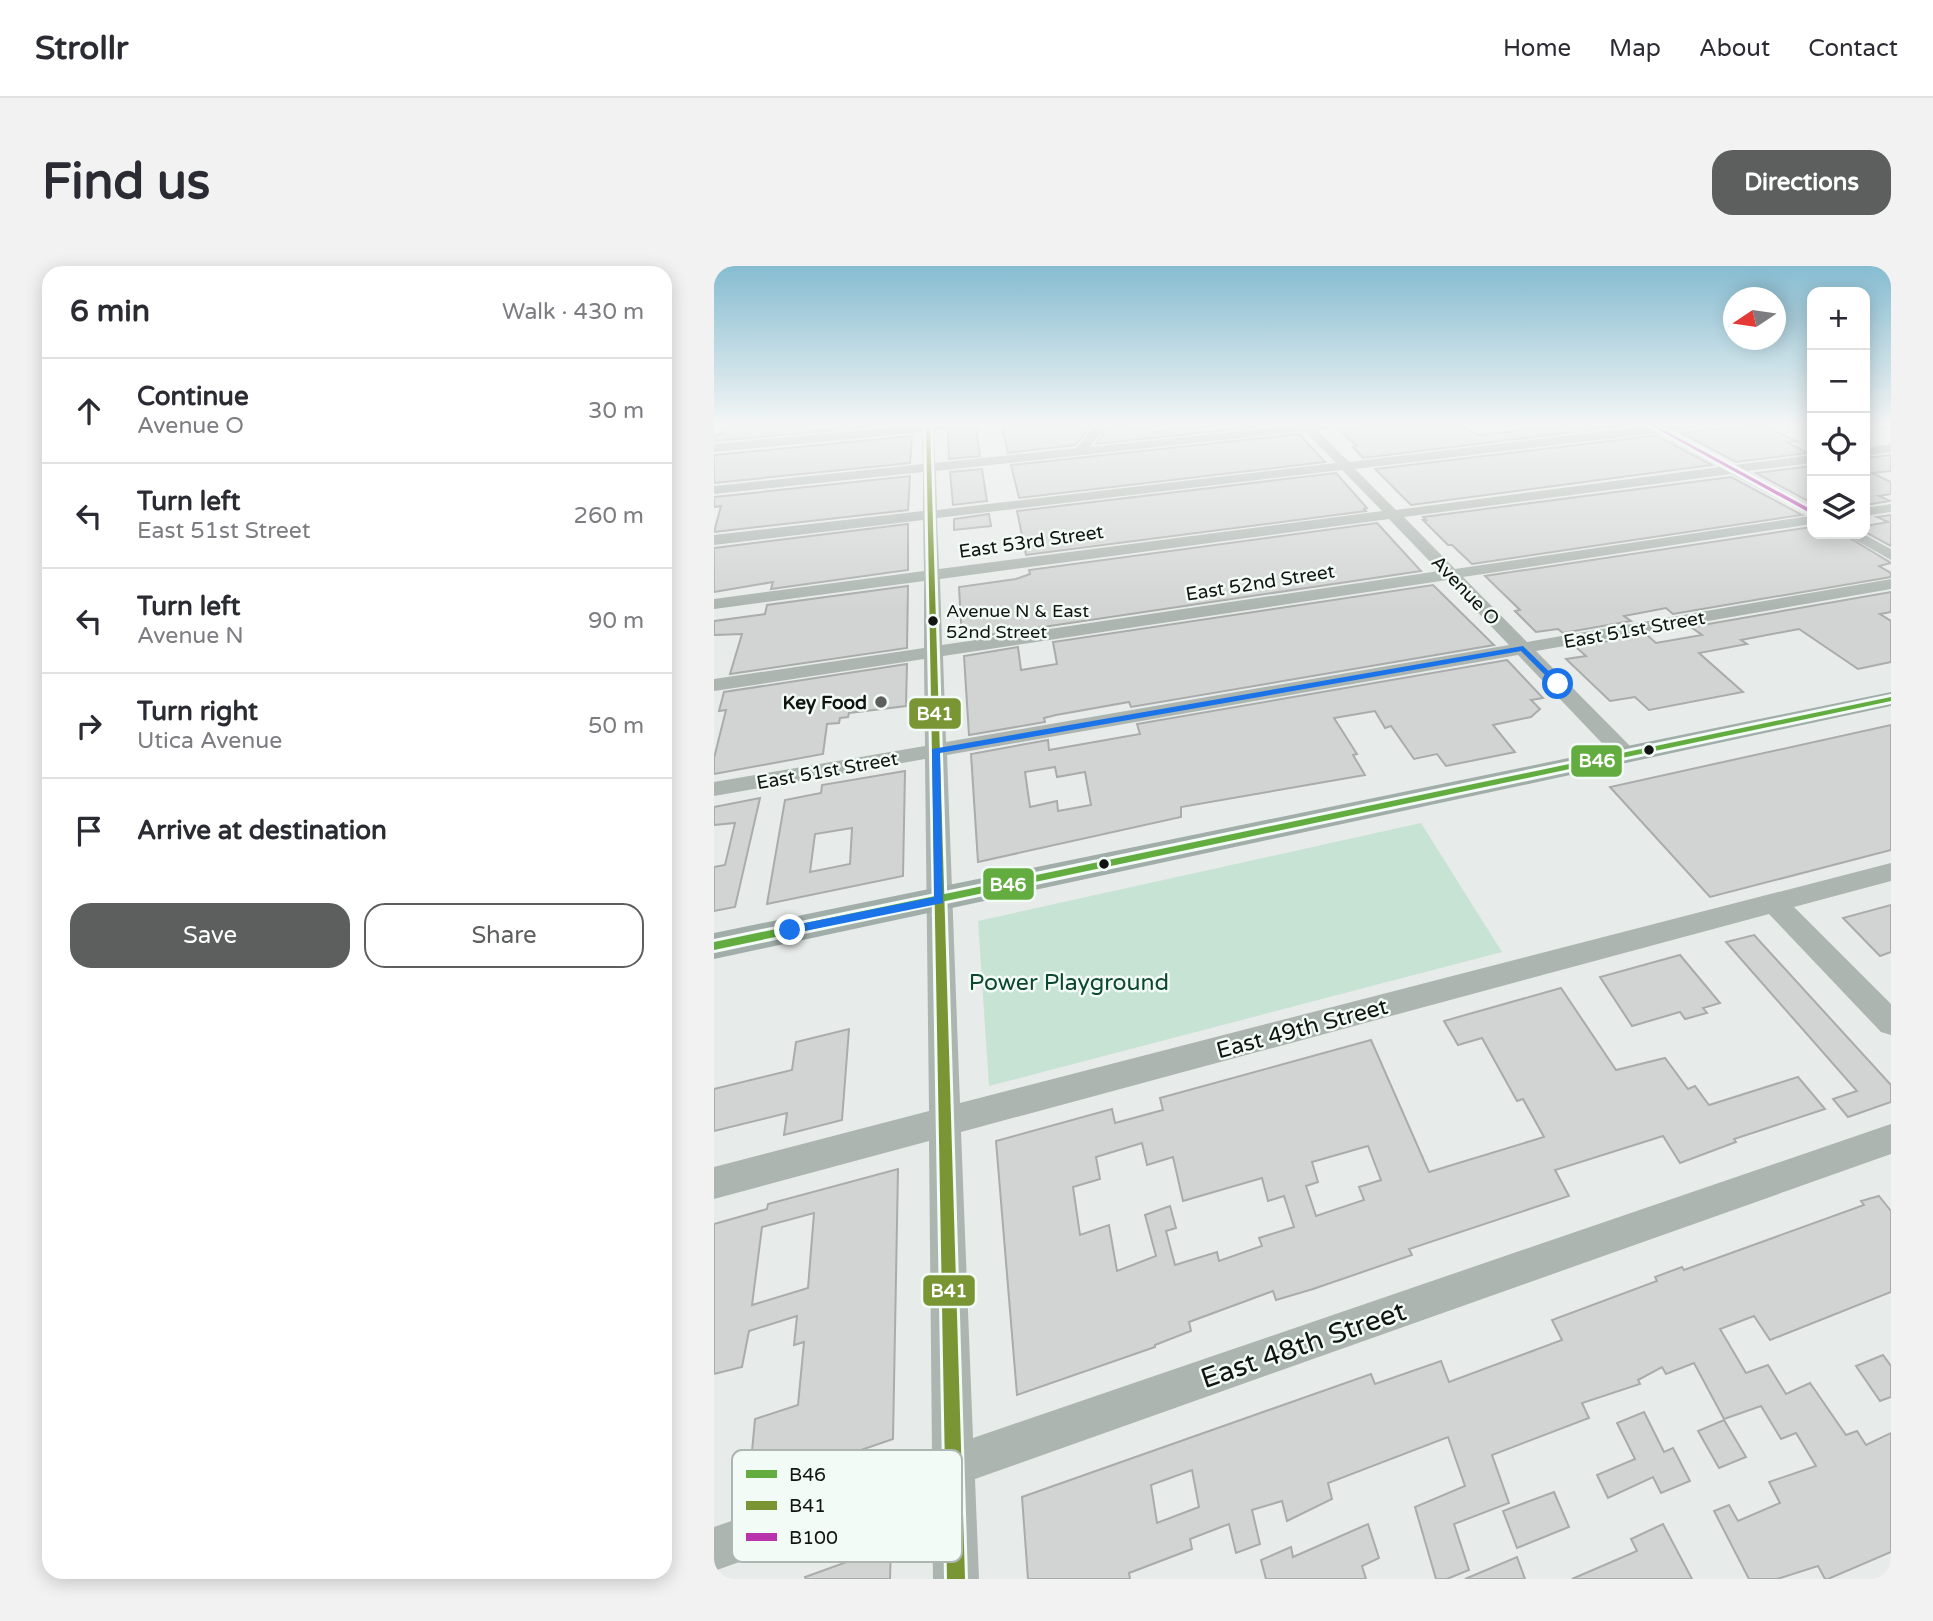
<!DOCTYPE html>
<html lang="en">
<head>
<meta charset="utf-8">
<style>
	:root { --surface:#fff; --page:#f2f2f3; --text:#2b2b33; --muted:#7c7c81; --line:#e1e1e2; --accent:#5c5f5d }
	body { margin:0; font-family:"Varela Round",sans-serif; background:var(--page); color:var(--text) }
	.controls { position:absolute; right:21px; top:21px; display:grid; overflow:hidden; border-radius:14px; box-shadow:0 4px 18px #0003 }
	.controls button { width:63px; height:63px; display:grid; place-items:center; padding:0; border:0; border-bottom:2px solid var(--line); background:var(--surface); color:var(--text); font:35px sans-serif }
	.compass { position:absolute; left:1009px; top:21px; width:63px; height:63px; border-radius:50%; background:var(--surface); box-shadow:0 4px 18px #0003; rotate:257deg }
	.stop { position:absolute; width:21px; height:21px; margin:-16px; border:5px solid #1a73e8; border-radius:50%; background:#fff }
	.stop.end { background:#1a73e8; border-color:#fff; box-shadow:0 2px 7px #0008 }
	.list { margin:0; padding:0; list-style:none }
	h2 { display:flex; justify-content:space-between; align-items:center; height:91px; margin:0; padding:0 28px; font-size:30px }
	h2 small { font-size:23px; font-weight:400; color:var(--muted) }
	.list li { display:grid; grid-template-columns:46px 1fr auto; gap:21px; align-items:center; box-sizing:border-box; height:105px; padding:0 28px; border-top:2px solid var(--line) }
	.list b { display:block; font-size:26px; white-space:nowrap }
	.list p { margin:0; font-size:23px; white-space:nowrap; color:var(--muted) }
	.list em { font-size:23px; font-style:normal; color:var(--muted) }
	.actions { display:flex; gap:14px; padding:21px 28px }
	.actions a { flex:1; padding:16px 0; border:2px solid var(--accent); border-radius:21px; text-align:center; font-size:24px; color:var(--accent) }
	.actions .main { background:var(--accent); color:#fff }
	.icon { flex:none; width:38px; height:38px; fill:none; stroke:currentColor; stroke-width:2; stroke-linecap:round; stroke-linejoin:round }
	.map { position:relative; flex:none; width:1177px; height:1313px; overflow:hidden; border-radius:21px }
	header { display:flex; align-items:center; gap:42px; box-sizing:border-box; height:98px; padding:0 35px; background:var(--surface); border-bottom:2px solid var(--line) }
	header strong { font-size:33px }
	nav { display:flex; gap:38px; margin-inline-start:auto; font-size:24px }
	.intro { display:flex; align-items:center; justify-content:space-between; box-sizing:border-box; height:168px; padding:0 42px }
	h1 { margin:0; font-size:49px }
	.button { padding:18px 32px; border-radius:21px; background:var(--accent); color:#fff; font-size:24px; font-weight:700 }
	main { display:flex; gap:42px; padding:0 42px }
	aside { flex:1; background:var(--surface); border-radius:21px; box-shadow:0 4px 18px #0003 }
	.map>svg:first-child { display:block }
	.green { fill:#c7e3d4 }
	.building { fill:#d1d4d2; stroke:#a9acab; stroke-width:2; fill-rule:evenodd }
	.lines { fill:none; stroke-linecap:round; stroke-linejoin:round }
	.minor { fill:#acb5b0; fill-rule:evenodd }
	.major { fill:#a1ada8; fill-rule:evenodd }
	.bus-1-casing { stroke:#f2fbf6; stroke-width:6 }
	.bus-2-casing { stroke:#f2fbf6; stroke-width:6 }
	.bus-3-casing { stroke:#f2fbf6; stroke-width:6 }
	.bus-1 { fill:#63ad40; fill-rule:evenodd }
	.bus-2 { fill:#799534; fill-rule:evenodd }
	.bus-3 { fill:#b933ad; fill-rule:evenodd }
	.route { fill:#1a73e8 }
	.bus-dot { fill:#111412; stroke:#f2fbf6; stroke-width:2.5 }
	.poi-dot { fill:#5c5f5d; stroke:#f2fbf6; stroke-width:2.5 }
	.labels { text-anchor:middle; stroke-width:5; stroke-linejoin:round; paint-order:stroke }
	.far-bus-label { font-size:18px; fill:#111412; stroke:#f2fbf6; text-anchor:start }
	.far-street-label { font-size:19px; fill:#111412; stroke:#f2fbf6 }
	.far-poi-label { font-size:19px; font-weight:bold; fill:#111412; stroke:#f2fbf6; text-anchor:end }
	.park-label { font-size:23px; fill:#0c4730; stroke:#f2fbf6 }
	.street-label { font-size:23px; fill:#111412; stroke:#f2fbf6 }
	.near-street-label { font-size:28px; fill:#111412; stroke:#f2fbf6 }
	.key { fill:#f2fbf6; stroke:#aeb6b2; stroke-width:2 }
	.key-label { font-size:19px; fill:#111412 }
	.line-badge { stroke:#f2fbf6; stroke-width:2.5 }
	.badge-label { font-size:19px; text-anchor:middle; font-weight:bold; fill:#fff }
</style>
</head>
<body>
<header>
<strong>Strollr</strong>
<nav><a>Home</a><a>Map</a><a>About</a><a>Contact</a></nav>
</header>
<div class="intro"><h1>Find us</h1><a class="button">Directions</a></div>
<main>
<aside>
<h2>6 min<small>Walk · 430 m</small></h2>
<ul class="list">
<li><svg class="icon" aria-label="ahead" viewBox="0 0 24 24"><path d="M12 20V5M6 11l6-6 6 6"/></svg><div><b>Continue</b><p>Avenue O</p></div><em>30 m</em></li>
<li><svg class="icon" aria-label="left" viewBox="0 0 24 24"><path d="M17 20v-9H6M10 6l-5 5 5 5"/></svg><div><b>Turn left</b><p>East 51st Street</p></div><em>260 m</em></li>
<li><svg class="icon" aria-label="left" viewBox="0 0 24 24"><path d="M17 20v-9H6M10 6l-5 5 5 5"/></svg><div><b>Turn left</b><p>Avenue N</p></div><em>90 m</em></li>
<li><svg class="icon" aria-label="right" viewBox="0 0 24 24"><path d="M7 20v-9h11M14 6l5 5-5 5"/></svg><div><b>Turn right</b><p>Utica Avenue</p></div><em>50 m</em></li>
<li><svg class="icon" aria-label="arrive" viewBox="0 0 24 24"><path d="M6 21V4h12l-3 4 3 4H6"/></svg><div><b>Arrive at destination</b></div></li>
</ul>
<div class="actions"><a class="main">Save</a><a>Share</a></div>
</aside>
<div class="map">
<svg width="1177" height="1313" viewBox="0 0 1177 1313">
	<rect width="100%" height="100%" fill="#e7ebe9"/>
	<polygon class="green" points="707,557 788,686 275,820 264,655"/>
	<g class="building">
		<polygon points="104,159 178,159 0,175 0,170 6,169 11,160"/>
		<polygon points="298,159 378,159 361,179 294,187 288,160"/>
		<polygon points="396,159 421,159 421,165 436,163 438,166 505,159 561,159 382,178"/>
		<polygon points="662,159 747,159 764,169 859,159 864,162 918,159 649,192 639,181 643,180 624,163"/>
		<polygon points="1037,159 1049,159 1082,175 1072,176 1094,187 1022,196 967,167"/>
		<polygon points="262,162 266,190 235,193 234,166"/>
		<polygon points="585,168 611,196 305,232 297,199"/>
		<polygon points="198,170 196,197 0,217 0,189"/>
		<polygon points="938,170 943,170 998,199 697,239 661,203"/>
		<polygon points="1177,189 1177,205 1158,207 1177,216 1177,228 1165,230 1176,235 1151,239 1151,192"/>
		<polygon points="1098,200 1098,237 1042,207"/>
		<polygon points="268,203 273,235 239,239 236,206"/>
		<polygon points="622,207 653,242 650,243 652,245 312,289 303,245"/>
		<polygon points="196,210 194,244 0,266 7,240 0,241 0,231"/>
		<polygon points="1017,211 1088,249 758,298 738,279 734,279 709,254 712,254 709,251"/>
		<polygon points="275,248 277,260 240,264 240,253"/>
		<polygon points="1177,249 1177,280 1151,266 1151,260 1174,256 1163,251"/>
		<polygon points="663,257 707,305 248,373 245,321 302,313 316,308 315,304"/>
		<polygon points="194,258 194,304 57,323 59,316 0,326 0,282"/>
		<polygon points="1098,261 1098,268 1129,268 1177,297 1165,300 1177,307 1177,311 959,348 952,342 910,350 917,355 849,367 844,363 822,366 801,345 806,344 771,310"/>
		<polygon points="719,319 780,379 417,441 415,436 342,449 330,452 331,456 255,469 250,390 304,381 307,404 343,398 339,376"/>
		<polygon points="194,320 193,382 16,408 28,368 0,369 0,355 51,348 53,339"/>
		<polygon points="1177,326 1177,346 1166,348 1177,355 1177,396 1144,403 1085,363 1027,374 1033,378 985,387 1029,426 935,444 921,431 896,435 852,393 872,390 862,381 932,368 942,377 988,369 977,361"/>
		<path d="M793 394 829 432 817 434 826 443 817 451 779 459 801 486 732 500 723 488 700 493 677 460 671 462 661 445 620 452 643 488 639 489 651 509 467 541V551L264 596 257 488 334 474 335 484 426 468 423 458ZM341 501 343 511 371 506 377 539 344 545 343 535 316 541 311 506Z"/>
		<polygon points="193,398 192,440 135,447 134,451 126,452 125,457 113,458 109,488 0,508 0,492 12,444 5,445 10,426"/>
		<polygon points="1177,459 1177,584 996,631 896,521"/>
		<path d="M191 505 189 610 53 638 71 534 107 527 108 519ZM138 562 136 598 96 606 101 568Z"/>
		<polygon points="46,532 21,641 0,645 0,601 11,599 21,557 0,559 0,541"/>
		<polygon points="1177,639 1177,686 1166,690 1129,652"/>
		<polygon points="1040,669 1177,819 1177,836 1134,851 1119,833 1143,825 1012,676"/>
		<polygon points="966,689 1006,737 989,742 993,747 971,753 966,746 918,760 886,711"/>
		<path d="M847 722 902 804 951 792 974 823 981 820 995 839 1084 811 1111 843 1020 873 1022 876 966 897 949 870 841 904 855 930 695 983 698 989 599 1023 562 1034 559 1025 475 1056 477 1065 441 1079V1081L303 1129 282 875 398 843 401 857 449 844 446 832 657 774 715 906 830 871 809 833 803 835 768 772 744 779 730 755ZM428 877 433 899 459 891 469 935 548 912 554 935 570 930 580 961 545 972 548 980 505 995 503 986 461 999 452 965 462 962 456 940 431 949 442 990 403 1005 395 959 366 969 359 921 386 913 382 891ZM654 880 667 914 645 921 650 934 602 950 592 920 604 916 598 896Z"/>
		<polygon points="135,763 128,854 70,869 73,847 0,865 0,823 78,804 82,776"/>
		<path d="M184 903 179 1173 89 1204V1200L35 1218 41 1153 84 1139 90 1076 80 1079 83 1050 35 1065 28 1101 0 1108V958L53 943 54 938ZM100 947 94 1022 38 1039 48 961Z"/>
		<path d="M1165 930 1177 945V1026L1056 1074 1040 1050 1006 1063 1032 1107 1054 1099 1072 1128 1096 1117 1132 1169 1143 1165 1152 1179 1177 1167V1286L1114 1313H1111L1104 1300 1063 1313H1035L1000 1245 1015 1239 1024 1255 1066 1237 1055 1216 1102 1200 1082 1167 1067 1173 1047 1140 1010 1153 980 1097 952 1108 948 1101 924 1114 926 1118 868 1137 875 1152 778 1189 795 1237 740 1258 755 1304 733 1313H722L701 1241 751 1220 734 1171 614 1217 618 1233 573 1255 568 1235 538 1244 546 1278 522 1287 515 1258 476 1273 478 1283 415 1307 416 1313H314L308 1231 657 1108 661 1118 727 1095 735 1116 848 1074 838 1054 943 1015 941 1011 968 1001 970 1004 1150 939 1147 935ZM478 1204 485 1241 443 1257 437 1219Z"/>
		<polygon points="1169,1089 1177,1100 1177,1131 1166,1135 1142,1100"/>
		<polygon points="930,1146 950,1186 959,1182 976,1215 947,1227 939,1211 894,1232 883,1209 921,1193 903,1157"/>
		<polygon points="1010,1154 1032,1191 1005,1202 984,1165"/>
		<polygon points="840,1226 855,1261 803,1282 789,1245"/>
		<polygon points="654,1258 665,1292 648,1300 652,1313 552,1313 547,1294 577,1281 579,1291"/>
		<polygon points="949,1258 978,1313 858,1313 923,1285 917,1273"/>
		<polygon points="177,1280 176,1313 92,1313 91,1311"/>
		<polygon points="803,1291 811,1313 751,1313"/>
	</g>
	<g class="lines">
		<g class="minor">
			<path d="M205 159H247L241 163 220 165 221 197 362 182 381 159H393L376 181 585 159H623L621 161 603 164 635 196 941 159H985L979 163 958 165 1021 199 1098 189V197L1033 205 1098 240V258L749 311 813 376 1177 313V323L822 385 920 484 923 489 920 494H904L804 389 233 489 246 837 1177 597V615L1080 641 1177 738V769L1167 766 1055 648 247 866 259 1172 1177 858V888L261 1213 265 1313H219L218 1228 0 1305V1261L218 1186 215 875 0 933V901L215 845 211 493 0 530V516L211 480 210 393 0 425V413L210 382V315L0 343V333L210 305 209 254 0 279V269L209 245V206L0 228V220L209 198 208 166 0 186V178ZM591 165 622 197 223 244 222 205ZM943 167 1006 201 682 244 641 203ZM628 204 668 245 225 303 223 252ZM1017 208 1096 250 741 303 690 251ZM675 253 725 305 228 379 226 313ZM733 314 795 379 232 476 229 390Z"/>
			<polygon points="1162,159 1177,159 1177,166"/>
			<polygon points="1177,178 1177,186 1151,190 1151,182"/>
			<polygon points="1177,238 1177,246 1151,250 1151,242"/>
			<polygon points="1131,268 1149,268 1177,283 1177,294"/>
		</g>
		<polygon class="major" points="1177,426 1177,440 0,693 0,667"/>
		<g class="bus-1-casing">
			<polygon id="bus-1" points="1177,431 1177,435 0,684 0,676"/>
		</g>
		<g class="bus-2-casing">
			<polygon id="bus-2" points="212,159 216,159 251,1313 233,1313"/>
		</g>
		<g class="bus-3-casing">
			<polygon id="bus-3" points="936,159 941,159 1098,244 1098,248"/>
		</g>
		<use href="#bus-1" class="bus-1"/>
		<use href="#bus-2" class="bus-2"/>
		<use href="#bus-3" class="bus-3"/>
	</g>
	<linearGradient id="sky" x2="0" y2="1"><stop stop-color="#86bcd1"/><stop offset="0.46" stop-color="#f4f6f5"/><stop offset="1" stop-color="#f4f6f5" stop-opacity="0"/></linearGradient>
	<rect width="1177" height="343" fill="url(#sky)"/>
	<polygon class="route" points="809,380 846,416 846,419 841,419 807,385 226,487 229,637 76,668 71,664 76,660 220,631 218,483"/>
	<g class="bus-dot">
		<circle cx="219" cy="355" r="6"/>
		<circle cx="935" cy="484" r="6"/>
		<circle cx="390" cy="598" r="6"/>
	</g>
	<circle class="poi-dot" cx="167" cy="436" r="7"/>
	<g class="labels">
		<g class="far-bus-label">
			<text x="232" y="351">Avenue N &amp; East<tspan x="232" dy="21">52nd Street</tspan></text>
		</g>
		<g class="far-street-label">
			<text transform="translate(317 275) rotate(-8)" y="7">East 53rd Street</text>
			<text transform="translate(546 316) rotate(-9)" y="7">East 52nd Street</text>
			<text transform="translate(752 324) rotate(46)" y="7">Avenue O</text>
			<text transform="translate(920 363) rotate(-10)" y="7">East 51st Street</text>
			<text transform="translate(113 504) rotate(-10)" y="7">East 51st Street</text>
		</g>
		<g class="far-poi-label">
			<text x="153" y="443">Key Food</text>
		</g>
		<g class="park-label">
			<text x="355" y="724">Power Playground</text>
		</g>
		<g class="street-label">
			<text transform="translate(588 762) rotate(-15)" y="8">East 49th Street</text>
		</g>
		<g class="near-street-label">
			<text transform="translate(589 1078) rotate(-19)" y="10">East 48th Street</text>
		</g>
	</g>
	<rect x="18" y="1184" width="230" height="112" rx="10" class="key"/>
	<rect x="32" y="1204" width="31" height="8" fill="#63ad40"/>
	<rect x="32" y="1235" width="31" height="9" fill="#799534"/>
	<rect x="32" y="1267" width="31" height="8" fill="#b933ad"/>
	<g class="key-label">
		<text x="75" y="1215">B46</text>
		<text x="75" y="1246">B41</text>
		<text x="75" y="1278">B100</text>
	</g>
	<g class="line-badge">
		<rect x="194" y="431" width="54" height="33" rx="7" fill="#799534"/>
		<rect x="856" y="478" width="53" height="34" rx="7" fill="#63ad40"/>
		<rect x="268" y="601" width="53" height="34" rx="7" fill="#63ad40"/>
		<rect x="208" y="1008" width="54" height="33" rx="7" fill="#799534"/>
	</g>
	<g class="badge-label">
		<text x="221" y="454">B41</text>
		<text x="883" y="501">B46</text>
		<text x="294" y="625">B46</text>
		<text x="235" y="1031">B41</text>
	</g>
</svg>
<div class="controls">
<button>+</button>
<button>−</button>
<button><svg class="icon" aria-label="locate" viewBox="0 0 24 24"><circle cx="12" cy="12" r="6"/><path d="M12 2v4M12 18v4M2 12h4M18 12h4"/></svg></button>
<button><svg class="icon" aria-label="layers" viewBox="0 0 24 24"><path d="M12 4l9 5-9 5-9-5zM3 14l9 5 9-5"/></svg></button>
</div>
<svg class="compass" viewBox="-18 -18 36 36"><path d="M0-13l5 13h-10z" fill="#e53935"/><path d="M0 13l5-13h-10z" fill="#7c7c81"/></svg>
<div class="stop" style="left:844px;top:418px"></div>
<div class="stop end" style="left:76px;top:664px"></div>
</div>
</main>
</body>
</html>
